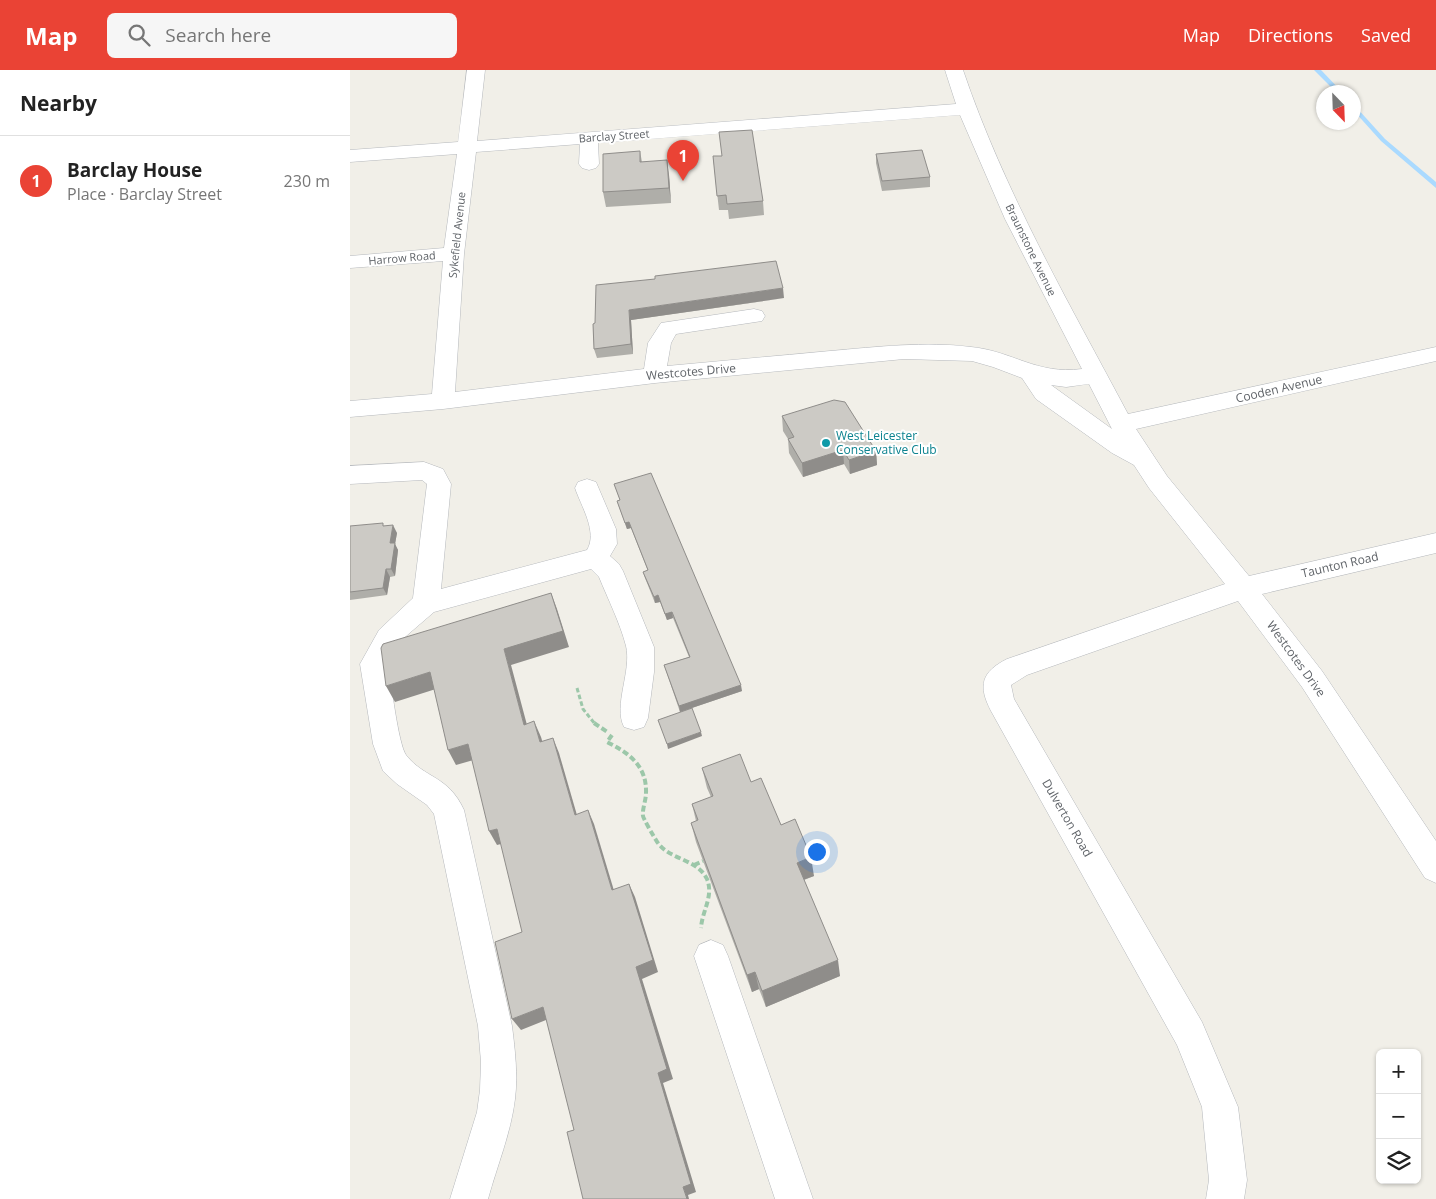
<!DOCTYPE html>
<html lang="en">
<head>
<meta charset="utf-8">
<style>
	:root { --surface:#fff; --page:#f6f6f6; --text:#222; --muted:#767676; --line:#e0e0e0; --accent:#ea4335 }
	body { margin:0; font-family:"Open Sans",sans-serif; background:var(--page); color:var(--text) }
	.controls { position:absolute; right:15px; bottom:15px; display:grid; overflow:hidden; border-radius:8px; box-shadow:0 1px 4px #0004 }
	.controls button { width:45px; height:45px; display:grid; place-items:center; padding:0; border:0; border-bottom:1px solid var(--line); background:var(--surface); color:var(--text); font:25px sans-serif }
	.compass { position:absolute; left:966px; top:15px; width:45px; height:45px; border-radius:50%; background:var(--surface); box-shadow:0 1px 4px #0004; rotate:157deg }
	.you { position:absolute; left:466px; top:781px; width:18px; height:18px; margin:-12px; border:4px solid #fff; border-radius:50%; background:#1a73e8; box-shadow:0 0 0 8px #1a73e833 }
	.badge { display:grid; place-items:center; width:32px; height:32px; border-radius:50%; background:var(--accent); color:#fff; font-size:16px; font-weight:700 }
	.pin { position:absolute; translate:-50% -41px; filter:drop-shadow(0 1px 2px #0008) }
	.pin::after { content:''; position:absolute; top:26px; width:18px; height:15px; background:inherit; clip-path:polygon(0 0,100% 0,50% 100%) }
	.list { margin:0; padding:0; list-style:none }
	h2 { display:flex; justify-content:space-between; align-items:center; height:65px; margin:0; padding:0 20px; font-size:21px }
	h2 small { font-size:16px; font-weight:400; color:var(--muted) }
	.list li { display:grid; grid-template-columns:32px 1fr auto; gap:15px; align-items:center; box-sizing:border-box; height:90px; padding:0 20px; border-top:1px solid var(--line) }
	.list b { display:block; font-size:19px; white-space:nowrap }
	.list p { margin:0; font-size:16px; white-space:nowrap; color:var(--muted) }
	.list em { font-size:16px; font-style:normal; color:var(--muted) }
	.icon { flex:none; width:28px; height:28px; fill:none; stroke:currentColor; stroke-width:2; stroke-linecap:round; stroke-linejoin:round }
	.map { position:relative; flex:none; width:1086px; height:1129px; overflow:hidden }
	header { display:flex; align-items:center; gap:30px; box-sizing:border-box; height:70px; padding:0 25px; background:var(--accent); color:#fff }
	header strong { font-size:24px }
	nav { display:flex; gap:28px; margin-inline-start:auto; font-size:18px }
	.search { width:350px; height:45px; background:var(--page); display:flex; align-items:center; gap:12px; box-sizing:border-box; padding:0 18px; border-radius:8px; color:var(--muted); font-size:19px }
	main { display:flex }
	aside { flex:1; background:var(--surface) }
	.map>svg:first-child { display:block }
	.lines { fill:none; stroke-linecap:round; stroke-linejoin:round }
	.stream { fill:#aadaff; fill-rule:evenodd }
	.minor-casing { stroke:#b5b8bc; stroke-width:1 }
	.path-far1 { stroke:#9cc7a9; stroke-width:3; stroke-dasharray:4.5 2.5; stroke-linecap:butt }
	.path { stroke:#9cc7a9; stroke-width:4; stroke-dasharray:6 3; stroke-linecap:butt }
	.minor { fill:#fff; fill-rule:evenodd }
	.wall { fill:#afaea9 }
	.shaded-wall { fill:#8f8d8a }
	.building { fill:#cccac5; stroke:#8f8d8a }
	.culture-dot { fill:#0f9aa8; stroke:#fff; stroke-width:2 }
	.labels { text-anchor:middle; stroke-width:4; stroke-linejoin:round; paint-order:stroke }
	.far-street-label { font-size:11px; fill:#5f6368; stroke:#fff }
	.street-label { font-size:12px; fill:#5f6368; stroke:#fff }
	.culture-label { font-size:12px; fill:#0d838f; stroke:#fff; text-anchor:start }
</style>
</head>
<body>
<header>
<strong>Map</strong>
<div class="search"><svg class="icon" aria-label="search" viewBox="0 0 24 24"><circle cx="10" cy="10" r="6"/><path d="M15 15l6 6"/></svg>Search here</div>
<nav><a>Map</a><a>Directions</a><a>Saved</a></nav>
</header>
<main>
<aside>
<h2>Nearby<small></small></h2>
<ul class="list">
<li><span class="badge">1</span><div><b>Barclay House</b><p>Place · Barclay Street</p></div><em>230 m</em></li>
</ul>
</aside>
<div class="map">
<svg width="1086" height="1129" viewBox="0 0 1086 1129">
	<rect width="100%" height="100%" fill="#f1efe8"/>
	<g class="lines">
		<g class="stream">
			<polygon points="964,0 971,0 992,22 986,22"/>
			<polygon points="1004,36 1006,37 1035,69 1086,112 1086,118 1031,71 1004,41"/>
		</g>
		<g class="minor-casing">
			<g id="minor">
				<path d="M117 0H135L127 71 606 34 595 0H613C654 121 719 233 778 344L1086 277V291L786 359 817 406 899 506 1086 463V483L912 524 972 601 1086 771V813L1075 808 952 617 888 531 677 605 661 615 664 629 852 952 888 1037 897 1110 894 1129H856L859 1110 852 1037 827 975 641 641C628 616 631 602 657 589L875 514 799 418 784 395 762 383 686 329 672 308 643 297 622 291 554 289 305 313 93 339 0 347V331L82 324 93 191 0 198V186L94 178 107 84 0 92V80L108 72ZM610 45 655 149 732 299C686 305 663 281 621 277 575 271 527 277 480 281 426 286 372 291 317 296L321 273 326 264 412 251 415 246 412 241 404 239 311 253 298 273 294 299 105 322 114 184 126 82 230 74 229 94 232 98 239 100 246 98 249 94 248 73ZM739 314 762 359 701 315 716 317Z"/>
				<path d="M74 392 93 399 101 414 91 519 237 480C248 462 231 436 225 418L228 412 237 409 246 412 266 459 267 474 260 486 269 494 273 501 304 577V602L298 648 294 657 284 660 274 657C263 635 282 601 276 576 270 553 258 529 249 507L241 499 84 542 55 567 43 583 38 594C41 612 48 673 56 685 75 709 98 705 114 740L162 956C165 980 168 1005 165 1029 161 1063 147 1096 138 1129H100L127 1042 130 1020 131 992 128 956 84 744 77 735 47 714 33 701 23 674 10 594 29 560 63 528 77 414 72 410 0 414V396Z"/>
				<polygon points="361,870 373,875 378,886 463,1129 425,1129 344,886 349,875"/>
			</g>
		</g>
		<polyline class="path-far1" points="227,618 233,639 245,654"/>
		<g class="path">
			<polyline points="244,653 259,663"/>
			<path d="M262 665 257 672C279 683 297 696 296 723 296 730 292 740 293 746 293 748 304 767 306 770 317 790 347 788 357 809 364 826 352 841 351 858"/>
			<polyline points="344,795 353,791"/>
		</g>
		<use href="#minor" class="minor"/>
	</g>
	<g class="wall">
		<polygon points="290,81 292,92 319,105 321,133 256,137 253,122"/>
		<polygon points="526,84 580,107 580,117 532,121 526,93"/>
		<polygon points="363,86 413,131 414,145 379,149 378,140 369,140"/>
		<polygon points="434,228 281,250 283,284 247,288 244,279 243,254"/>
		<polygon points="432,346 526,381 527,395 500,404 494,394 453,407 439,383 438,369 433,361"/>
		<polygon points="264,414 392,621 330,642 314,595 339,587 323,548 317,550 310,532 305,533 295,508 293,502 298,501 281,458 277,459 269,437 267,431 270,430"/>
		<polygon points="0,456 35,456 47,463 45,474 48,480 45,506 40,507 37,525 0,530"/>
		<polygon points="352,698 401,712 431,755 464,806 454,810 490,906 416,937 409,919 402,922 346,772 341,753 346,751 342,734 361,727 357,718"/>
	</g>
	<g class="shaded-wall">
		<polygon points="317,90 319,105 321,133 319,118"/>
		<polygon points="433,218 434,228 281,250 283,284 281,274 279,240"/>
		<polygon points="493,380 494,394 453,407 452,393"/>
		<polygon points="526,381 527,395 500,404 499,390"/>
		<polygon points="279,452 281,458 277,459 275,453"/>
		<polygon points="43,455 47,463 45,474 48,480 45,506 41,499 40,473"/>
		<polygon points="36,499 40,507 37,525 33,518"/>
		<polygon points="201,523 207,539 219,577 161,595 181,670 174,655 154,579"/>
		<polygon points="308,525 310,532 305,533 304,527"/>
		<polygon points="322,542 323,548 317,550 315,544"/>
		<polygon points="80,602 89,618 45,632 36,616"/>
		<polygon points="391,615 392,621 330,642 329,636"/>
		<polygon points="184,651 191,667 197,687 190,672"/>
		<polygon points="351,662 352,666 318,679 317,674"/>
		<polygon points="203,668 209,683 231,759 225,745"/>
		<polygon points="118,674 127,689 106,695 98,680"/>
		<polygon points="238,740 244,754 268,834 262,820"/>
		<polygon points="147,759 155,773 147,775 139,761"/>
		<polygon points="461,787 464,806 450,811 447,793"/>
		<polygon points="279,814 285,827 308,902 292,909 323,1009 313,1013 346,1122 338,1125 339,1129 337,1129 333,1117 308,1003 286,897"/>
		<polygon points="488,890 490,906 416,937 412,921"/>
		<polygon points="405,902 409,919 402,922 397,905"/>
		<polygon points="193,937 201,948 171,960 162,949"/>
	</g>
	<g class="building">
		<polygon points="402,60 413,131 377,134 376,125 367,126 363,86 372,86 369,62"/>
		<polygon points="572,80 580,107 532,111 526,84"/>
		<polygon points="290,81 290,92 317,90 319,118 253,122 253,84"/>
		<polygon points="426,191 433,218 279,240 281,274 244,279 243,254 245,253 246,215 305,209 305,206"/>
		<polygon points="484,330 495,332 526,381 499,390 493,380 452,393 438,369 444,367 432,346"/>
		<polygon points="301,403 391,615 329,636 314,595 340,587 322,542 315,544 308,525 304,527 293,502 298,500 279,452 275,453 267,431 270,430 264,414"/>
		<polygon points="33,453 33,456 43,455 40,473 45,473 41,499 36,499 33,518 0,522 0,456"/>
		<polygon points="201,523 213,561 154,579 174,655 184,651 190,672 203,668 225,745 238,740 262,820 279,814 303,890 286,897 317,999 308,1003 341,1114 333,1117 337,1129 233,1129 217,1062 224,1060 193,937 162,949 145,872 172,862 147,759 139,761 118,674 98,680 80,602 36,616 31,578 33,574"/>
		<polygon points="342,638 351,662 317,674 308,650"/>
		<polygon points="390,684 401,712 411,708 431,755 445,749 461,787 447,793 488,890 412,921 405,902 397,905 341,753 348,750 342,734 363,726 352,698"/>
	</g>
	<circle class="culture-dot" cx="476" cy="373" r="5"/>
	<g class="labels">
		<g class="far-street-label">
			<text transform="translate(264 66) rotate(-4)" y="4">Barclay Street</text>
			<text transform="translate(107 165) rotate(-84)" y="4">Sykefield Avenue</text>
			<text transform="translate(681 180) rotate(64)" y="4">Braunstone Avenue</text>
			<text transform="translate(52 188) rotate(-5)" y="4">Harrow Road</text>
		</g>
		<g class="street-label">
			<text transform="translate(341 302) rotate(-5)" y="4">Westcotes Drive</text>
			<text transform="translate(929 319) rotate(-13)" y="4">Cooden Avenue</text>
			<text transform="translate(990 495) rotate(-13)" y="4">Taunton Road</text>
			<text transform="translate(946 589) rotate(54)" y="4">Westcotes Drive</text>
			<text transform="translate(717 748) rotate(60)" y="4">Dulverton Road</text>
		</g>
		<g class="culture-label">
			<text x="486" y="370">West Leicester<tspan x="486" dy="14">Conservative Club</tspan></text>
		</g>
	</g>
</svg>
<div class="controls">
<button>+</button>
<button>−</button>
<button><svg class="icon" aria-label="layers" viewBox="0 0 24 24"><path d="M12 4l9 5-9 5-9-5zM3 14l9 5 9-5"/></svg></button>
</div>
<svg class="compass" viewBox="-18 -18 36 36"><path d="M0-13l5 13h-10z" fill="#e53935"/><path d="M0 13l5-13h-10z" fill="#767676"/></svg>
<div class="you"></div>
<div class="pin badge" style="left:333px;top:111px">1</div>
</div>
</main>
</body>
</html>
